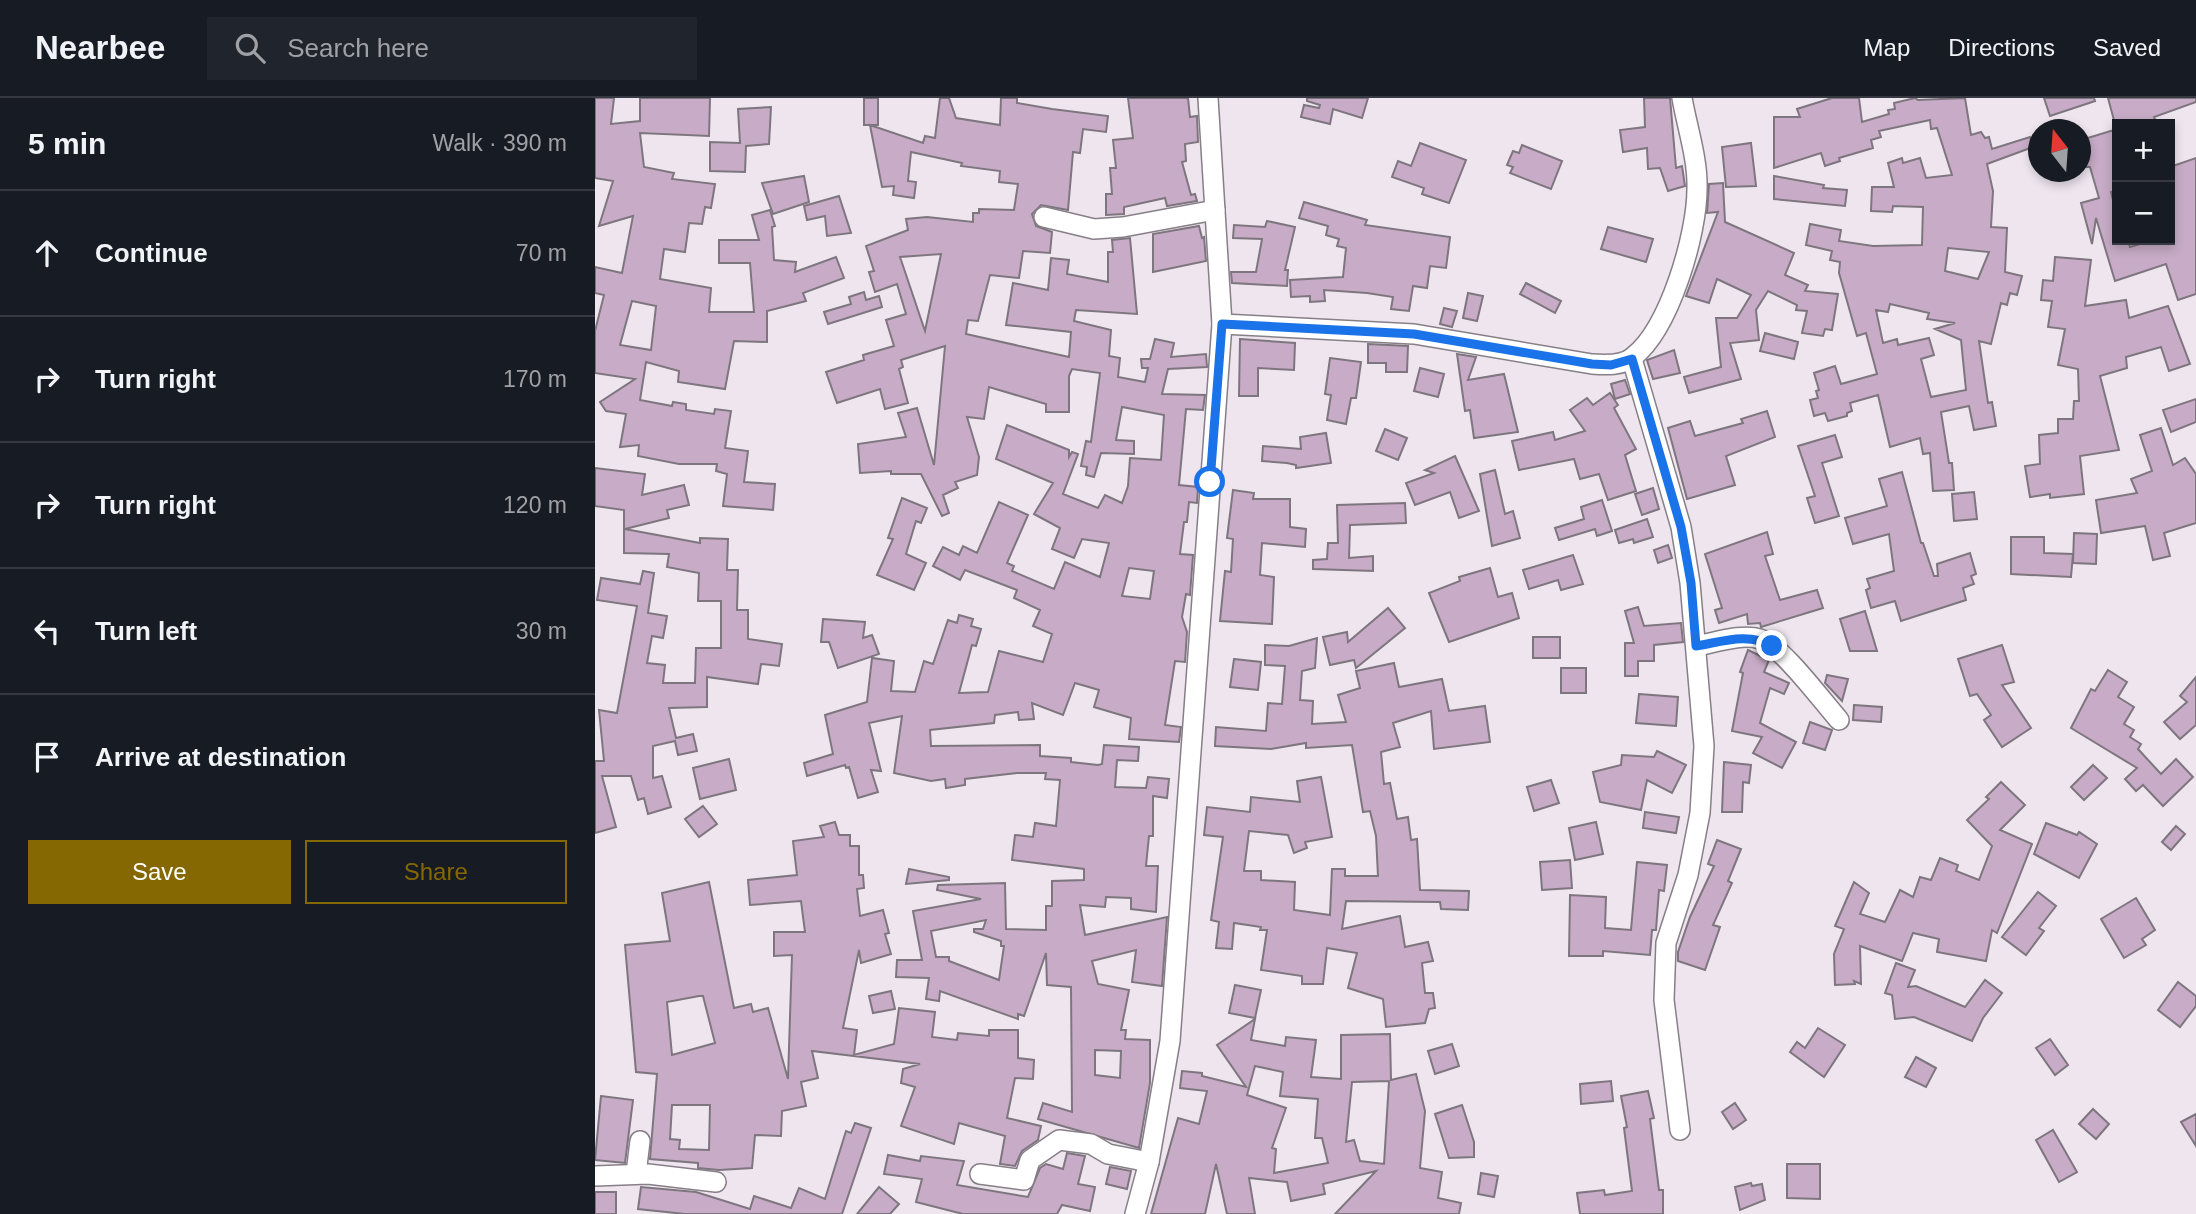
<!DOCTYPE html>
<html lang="en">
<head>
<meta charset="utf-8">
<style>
	:root { --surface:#171b24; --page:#20242c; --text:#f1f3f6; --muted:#9ea1a6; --line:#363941; --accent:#856802 }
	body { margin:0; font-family:Arial,sans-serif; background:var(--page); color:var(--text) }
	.controls { position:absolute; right:21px; top:21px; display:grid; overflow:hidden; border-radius:0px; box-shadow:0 4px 10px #0003 }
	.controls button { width:63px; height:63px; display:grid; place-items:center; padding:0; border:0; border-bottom:2px solid var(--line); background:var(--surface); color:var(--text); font:35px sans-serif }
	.compass { position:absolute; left:1433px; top:21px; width:63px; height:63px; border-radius:50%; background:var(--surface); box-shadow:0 4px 10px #0003; rotate:343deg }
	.stop { position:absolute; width:21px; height:21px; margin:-16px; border:5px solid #1a73e8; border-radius:50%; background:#fff }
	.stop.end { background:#1a73e8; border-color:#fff; box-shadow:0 2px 7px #0008 }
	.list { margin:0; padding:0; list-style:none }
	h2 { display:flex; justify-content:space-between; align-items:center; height:91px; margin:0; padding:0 28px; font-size:30px }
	h2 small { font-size:23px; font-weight:400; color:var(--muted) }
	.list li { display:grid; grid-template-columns:46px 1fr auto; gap:21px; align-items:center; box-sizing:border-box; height:126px; padding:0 28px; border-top:2px solid var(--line) }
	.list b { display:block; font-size:26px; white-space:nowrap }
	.list em { font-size:23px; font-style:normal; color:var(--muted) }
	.actions { display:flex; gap:14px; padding:21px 28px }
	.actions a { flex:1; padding:16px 0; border:2px solid var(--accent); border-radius:0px; text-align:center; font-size:24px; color:var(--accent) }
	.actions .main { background:var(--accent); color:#fff }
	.icon { flex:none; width:38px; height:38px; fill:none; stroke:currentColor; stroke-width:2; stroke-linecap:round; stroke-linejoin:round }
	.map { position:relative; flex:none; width:1601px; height:1116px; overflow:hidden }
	header { display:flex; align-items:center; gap:42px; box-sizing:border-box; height:98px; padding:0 35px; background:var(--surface); border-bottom:2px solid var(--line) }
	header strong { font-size:33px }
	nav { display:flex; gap:38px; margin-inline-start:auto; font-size:24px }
	.search { width:490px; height:63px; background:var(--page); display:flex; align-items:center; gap:18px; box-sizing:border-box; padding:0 24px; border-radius:0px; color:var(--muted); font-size:26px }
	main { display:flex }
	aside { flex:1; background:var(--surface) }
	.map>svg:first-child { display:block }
	.building { fill:#c8acc7; stroke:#7e767e; stroke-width:2; fill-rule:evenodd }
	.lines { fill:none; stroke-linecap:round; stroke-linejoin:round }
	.street-casing { stroke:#877f87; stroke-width:22 }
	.street { stroke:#fff; stroke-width:19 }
	.route { stroke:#1a73e8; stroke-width:9 }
</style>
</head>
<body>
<header>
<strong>Nearbee</strong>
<div class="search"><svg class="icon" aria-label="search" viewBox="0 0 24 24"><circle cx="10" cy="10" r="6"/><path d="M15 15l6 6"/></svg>Search here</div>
<nav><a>Map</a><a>Directions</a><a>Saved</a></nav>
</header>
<main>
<aside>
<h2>5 min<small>Walk · 390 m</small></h2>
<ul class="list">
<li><svg class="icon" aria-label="ahead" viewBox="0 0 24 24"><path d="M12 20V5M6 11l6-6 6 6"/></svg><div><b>Continue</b></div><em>70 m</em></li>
<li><svg class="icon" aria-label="right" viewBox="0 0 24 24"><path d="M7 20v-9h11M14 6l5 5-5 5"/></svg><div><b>Turn right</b></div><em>170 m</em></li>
<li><svg class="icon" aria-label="right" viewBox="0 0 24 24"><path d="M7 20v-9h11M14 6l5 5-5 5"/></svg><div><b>Turn right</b></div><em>120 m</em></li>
<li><svg class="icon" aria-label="left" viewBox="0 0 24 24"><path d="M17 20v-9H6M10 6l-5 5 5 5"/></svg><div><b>Turn left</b></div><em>30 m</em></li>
<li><svg class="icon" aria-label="arrive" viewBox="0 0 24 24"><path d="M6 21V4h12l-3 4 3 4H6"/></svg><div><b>Arrive at destination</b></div></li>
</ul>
<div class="actions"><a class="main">Save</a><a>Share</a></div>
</aside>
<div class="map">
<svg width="1601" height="1116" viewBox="0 0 1601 1116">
	<rect width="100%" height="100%" fill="#eee5ee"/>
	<g class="building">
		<path d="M0 0H19L16 26 45 23V0H115L114 38 45 35 49 69 79 75 77 81 120 86 116 110 110 109 107 126 94 125 90 154 69 151 65 181 116 190 114 214H159L155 165H124V142H164L157 117 175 112 180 128 177 129 179 162 201 164 200 174 241 159 249 180 208 195 211 203 172 213V244L139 243 130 291 83 284 84 273 51 264 45 302 77 308 78 304 91 306V312L119 316 120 311 136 313 130 350 153 353 149 384 180 386 178 412 128 408 132 376 121 373 122 366H84L43 358 44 347 25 349 31 316 11 313 5 304 40 281 0 275V233L9 197 0 195V169L27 175 38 118 4 128 18 83 0 80ZM37 203 61 208 56 252 25 247Z"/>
		<rect x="269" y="0" width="14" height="27"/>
		<path d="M345 0H354L361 20 405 27 406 0H422V5L457 11 513 18 511 34 488 31 485 55 478 54 473 112 446 107 437 116 441 128 457 134 455 155 428 153 424 180 395 177 383 223 373 222 371 236 474 259 476 234 411 227 418 185 453 192 456 160 474 162 472 176 513 184V154H518L517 142 535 140 542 216 481 212 479 223 516 232 514 258 525 260 523 279 550 284 553 270H547L546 261H555L560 241 579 245 576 259 611 256 612 269 573 271 567 296 610 297 608 312 591 311 584 387 603 389 602 405 594 404 592 424H589L585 456 598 457 595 497 591 496 587 519 592 534 590 564 580 563 570 627 586 629 584 644 534 641 536 620 499 609 504 592 480 585 468 617 437 605 439 621 424 622 423 614 400 617 399 625 335 632 336 648 445 647V658L476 660V664L503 667 507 666 509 647 544 649 543 663 522 662 520 689 551 690 553 679 574 681 572 700 558 698V738H554L551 768H563L561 814 536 811V800L511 799 510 809 485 807 490 837 572 819 567 888 537 884 541 852 497 863 503 886 534 892 526 932H531L530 941 555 942V985L544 1050 443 1021 448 1005 477 1014 476 889 452 887 451 855 429 918 423 916V921L345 893 344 903 331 901 334 880 301 879 302 862H327L318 813 386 801 342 792 343 787 410 785 411 831 451 832V808H457V783L489 782V771L417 762 420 737 438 739 440 725 461 728 465 682 450 681 451 675H422L370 681V687L351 690 350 681 336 683 299 675 307 618 274 625 286 673 276 672 283 694 263 700 254 669 251 670 250 667 212 678 209 665 238 656 230 617 272 604 277 560 299 563 296 593 320 594 329 563 338 566 353 522 362 525 364 517 378 521 376 528 386 531 381 548 377 547 364 595 393 594 404 553 448 564 457 536 438 528 445 512 419 500 422 492 370 472 365 482 338 468 348 449 364 457 368 448 382 455 404 404 433 417 412 465 419 468 417 473 459 491 470 464 505 479 514 445 487 441 479 460 457 451 465 430 439 416 458 385 401 361 412 327 474 352V359L477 354 483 356 468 396 503 410 510 397 527 405 533 388 535 360 566 362 569 317 527 309 521 342 539 343V356L506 355 499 379 491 377 492 369 486 368 491 343 496 344 505 275 477 271 474 278V314H451V306L394 289 389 321 372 319 384 359 382 377 360 384 363 390 348 397 354 415 347 418 326 376H296V373L265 375 263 346 311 339 303 315 322 310 339 367 350 248 306 262 308 269 304 271 313 305 290 311 285 291 242 305 231 274 269 262 268 257 299 248 291 222 311 216 302 186 280 194 274 174 279 173 271 148 313 132 311 121 332 119 378 124V115H384V111L419 112 423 86 404 84 405 73 366 68 367 65 316 54 313 83 321 84 319 100 298 97 299 88 287 89 275 27 328 45 330 38 340 40ZM346 156 330 233 305 159ZM534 470 559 473 555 501 527 498ZM391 822 388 831H379V834L406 843V848H409L404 882 354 863V859H341L336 833ZM500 952 526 953 525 980 500 977Z"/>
		<polygon points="533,0 593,0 595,19 602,18 603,44 590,46 591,63 587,64 596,97 600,96 602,103 572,108 570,100 529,109 529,116 511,117 511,96 517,96 515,70 521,70 518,42 538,40"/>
		<polygon points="712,0 773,0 767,20 738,11 735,26 706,19 709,7 724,10 725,7 712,3"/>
		<polygon points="1049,0 1075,0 1081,70 1087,68 1090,88 1073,93 1065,70 1053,71 1052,50 1028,54 1025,32 1050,29"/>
		<path d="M1237 0H1264L1267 24 1294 16 1293 12 1300 11 1299 5 1320 0 1323 2 1370 0 1376 37 1386 34 1390 40 1394 39 1397 51 1435 39 1438 49 1392 66 1398 93 1396 129 1412 130 1410 174 1427 178 1422 197 1415 195 1412 207 1406 205 1396 246 1384 243 1393 305 1397 304 1401 328 1379 332 1374 308 1346 314 1354 365H1357L1359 392 1338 393 1335 355 1328 356 1325 340 1295 349 1283 297 1255 305 1257 313 1252 315V318L1233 323 1230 315 1219 318 1215 302 1223 300 1221 293 1224 292 1219 275 1240 268 1246 286 1282 276 1271 235 1262 238 1244 175 1245 164 1235 162 1237 153 1211 147 1215 126 1246 132 1244 143 1278 148 1327 147 1328 109 1298 108 1297 114 1276 113 1277 89H1299L1293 65 1307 60 1308 65 1325 60 1331 80 1357 77 1342 30 1336 31 1335 22 1284 33 1286 39 1276 42 1278 50 1244 60 1245 63 1230 68 1226 55 1179 70V19H1205L1202 11ZM1353 150 1394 154 1383 181 1350 173ZM1295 206 1334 215 1332 221 1360 225 1340 231 1366 242 1371 292 1336 299 1326 261 1339 257 1334 240 1303 247 1302 241 1288 245 1281 212 1293 214Z"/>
		<polygon points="1449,0 1499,0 1500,3 1455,18"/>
		<polygon points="1513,0 1601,0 1601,4 1559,19 1562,26 1520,26"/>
		<polygon points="176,9 174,46 151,48 150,74 115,73 115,44 145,45 143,11"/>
		<polygon points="1522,31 1522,93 1516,94 1522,118 1522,142 1533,142 1535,149 1558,142 1575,142 1575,69 1601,60 1601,196 1583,202 1571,166 1520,183 1501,120 1497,146 1486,105 1504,100 1495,69 1486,69 1486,42"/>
		<polygon points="825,45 871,62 854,105 827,96 829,90 797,79 803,63 816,68"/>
		<polygon points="1156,45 1161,88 1131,89 1127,49"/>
		<polygon points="927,47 967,63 956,91 915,75 918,69 912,67 918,53 924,55"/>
		<polygon points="209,78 214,104 178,116 167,85"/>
		<polygon points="1179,78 1229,87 1228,90 1252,92 1250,108 1179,101"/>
		<polygon points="1128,85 1130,124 1199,155 1190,177 1213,187 1210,193 1243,196 1237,232 1230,231 1228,238 1207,235 1212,213 1201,212 1202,207 1173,193 1161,212 1164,242 1135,245 1146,281 1094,295 1089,279 1126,269 1121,220 1142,220 1156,197 1122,181 1114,205 1091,198 1123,114 1112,115 1114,86"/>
		<polygon points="244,98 256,135 232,138 230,118 212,122 209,108"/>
		<polygon points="709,104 772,122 770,127 855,139 851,170 835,168 832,190 818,188 814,213 796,211 798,199 772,195 729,192 730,203 715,204 715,198 696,199 695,182 748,179 751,150 742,148 744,141 731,137 733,128 704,120"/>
		<polygon points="672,123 700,129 690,172 693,172 692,188 637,185 636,174 661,174 667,141 638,140 639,127 670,129"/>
		<polygon points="604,128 607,140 609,139 611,163 558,174 558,136"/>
		<polygon points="1013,129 1058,141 1051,164 1006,151"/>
		<polygon points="1460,159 1496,162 1490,208 1531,202 1534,220 1573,208 1595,266 1574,273 1566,249 1531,259 1532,270 1505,278 1524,352 1485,358 1489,396 1455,400 1455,396 1435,399 1430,368 1445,366 1444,337 1463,335 1463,321 1478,321 1479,303 1484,303 1483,271 1463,267 1470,231 1453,229 1457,203 1446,202 1448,182 1458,183"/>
		<polygon points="931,185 966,203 960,215 925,196"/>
		<polygon points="269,194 271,202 284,198 287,209 233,226 229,214 256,206 254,199"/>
		<polygon points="873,195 888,198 882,223 868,220"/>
		<polygon points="849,210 862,213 857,229 845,226"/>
		<polygon points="1170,235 1203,244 1199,261 1165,253"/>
		<polygon points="645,241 700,245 699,272 663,270 663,298 644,298"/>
		<polygon points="773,246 813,248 812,274 791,274 791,265 773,265"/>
		<polygon points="1079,252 1085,275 1058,281 1052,262"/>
		<polygon points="862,256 881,259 873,282 909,276 923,334 879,340 875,312 870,313"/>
		<polygon points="735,260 766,264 761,300 756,300 751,326 732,322 736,297 730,296"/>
		<polygon points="825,270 849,276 843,299 819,293"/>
		<polygon points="1030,282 1035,296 1020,301 1016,286"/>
		<polygon points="1015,295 1023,307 1019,310 1041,351 1030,357 1041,393 1013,402 1004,376 985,381 979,361 924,372 917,343 958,334 960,342 990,333 975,312 992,300 998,307"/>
		<polygon points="1601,301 1601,324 1576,334 1568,312"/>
		<polygon points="1172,313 1180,339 1131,358 1140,387 1092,401 1073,330 1095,323 1100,338 1148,325 1146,321"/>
		<polygon points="1566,330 1578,367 1590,360 1601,376 1601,425 1569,435 1575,458 1558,462 1550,428 1506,435 1501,402 1542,395 1536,381 1557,373 1545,337"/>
		<polygon points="790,331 812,340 803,362 781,353"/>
		<polygon points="731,335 736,365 701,370 701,367 692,365 667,363 668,348 706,351 705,339"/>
		<polygon points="1240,337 1247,359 1227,365 1244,418 1220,425 1212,400 1220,398 1203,348"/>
		<polygon points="860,358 884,413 864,420 855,394 820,407 811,385 839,375 830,372"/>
		<polygon points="0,370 50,376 47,397 89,387 94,407 72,412 74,420 30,431 105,445 105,440 133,441 132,472 143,472 142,512 153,512 153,541 187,546 184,568 166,566 163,586 112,579 112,609 74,610 81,640 98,636 102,653 83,657 80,643 58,648 58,680 67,678 76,709 53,716 49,700 43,702 36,678 7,678 21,729 0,735 0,663 9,663 4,612 22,615 42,508 2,502 6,480 45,486 48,473 59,475 53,515 72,518 68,540 57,538 52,565 70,567 68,585 100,585 101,550 126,550 126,503 103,503 104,475 72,469 74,456 29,455 29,412 0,408"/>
		<polygon points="900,372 910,416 918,413 925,440 897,448 885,376"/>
		<polygon points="1307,374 1326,445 1328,445 1339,478 1343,478 1342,466 1375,455 1381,476 1376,478 1379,486 1368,490 1371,502 1306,523 1300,503 1276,510 1271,492 1275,490 1272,481 1299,473 1294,436 1258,446 1250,420 1292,408 1284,381"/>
		<polygon points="1058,390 1064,411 1047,417 1040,396"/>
		<polygon points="638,392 659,395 658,401 695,401 695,429 711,431 710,449 667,445 665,477 679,479 677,526 625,523 630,473 636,474 638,441 632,440"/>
		<polygon points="1379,394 1382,421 1359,423 1357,396"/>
		<polygon points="307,400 332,410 326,425 321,423 311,456 331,465 319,492 282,477 298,441 293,440"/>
		<polygon points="1007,402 1017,433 1002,438 1000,431 964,442 960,430 989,421 986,409"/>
		<polygon points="810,405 811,425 755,427 754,460 778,458 778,473 718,471 718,462 732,461 733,445 743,445 742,407"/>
		<polygon points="1052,421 1058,439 1039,445 1038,441 1024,445 1020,432"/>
		<polygon points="1172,434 1178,456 1170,458 1185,502 1222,492 1228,510 1166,529 1165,525 1153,526 1152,516 1124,525 1120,512 1127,510 1110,456"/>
		<polygon points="1479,435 1502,436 1501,466 1478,465"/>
		<polygon points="1416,439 1449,439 1449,455 1478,456 1476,479 1416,476"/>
		<polygon points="1073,447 1077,460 1063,465 1059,452"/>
		<polygon points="978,457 988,486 966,492 963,482 934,491 928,472"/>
		<polygon points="895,470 903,499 917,495 924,520 854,544 834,495 865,483 864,479"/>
		<polygon points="1043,509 1049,528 1086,525 1088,544 1059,547 1059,563 1043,563 1043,578 1030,578 1030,545 1039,545 1030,513"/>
		<polygon points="793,510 810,530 761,570 759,562 735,567 728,539 752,534 753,544"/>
		<polygon points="1270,513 1282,553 1255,553 1245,521"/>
		<polygon points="228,521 270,524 268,540 277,537 284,556 243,570 234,544 226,544"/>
		<rect x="938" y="539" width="27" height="21"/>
		<polygon points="722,540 720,570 707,573 705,602 718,603 717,626 751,624 743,597 765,590 761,573 799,565 804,589 847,581 854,613 890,608 895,644 839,651 836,613 798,625 805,649 786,654 789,686 795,685 802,721 813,719 816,742 822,741 825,792 874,793 873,812 846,811 845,804 751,803 747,831 805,818 810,849 833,844 838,863 827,865 830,895 838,895 840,910 834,911 830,925 791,929 788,901 753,890 762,855 732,850 728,886 707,886 707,878 666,872 672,832 665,832 666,829 639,825 637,851 621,850 624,824 616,822 628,739 609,737 612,709 655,714 656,699 705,704 702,683 726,679 737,739 710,744 712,750 699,755 693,737 654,733 649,773 666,773 666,782 700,784 699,812 735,817 737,771 750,771 750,778 783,778 781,738 775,713 768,714 757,647 711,650 711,645 676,651 620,648 621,629 671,633 673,605 687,606 690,568 670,567 670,547 694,548"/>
		<polygon points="1407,547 1419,584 1407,587 1436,630 1407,649 1389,622 1396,617 1382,596 1375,598 1363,561"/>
		<polygon points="1153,552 1174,562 1169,574 1194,585 1189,596 1175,590 1165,625 1201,644 1187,670 1158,655 1167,639 1137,633 1148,575 1145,574"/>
		<polygon points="639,561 666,564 663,592 635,589"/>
		<rect x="966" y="570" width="25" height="25"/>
		<polygon points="1513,572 1532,584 1523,599 1539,609 1529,626 1539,632 1535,639 1546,646 1543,651 1566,676 1581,661 1598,679 1568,708 1548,687 1541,693 1530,681 1542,670 1476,630 1496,591 1500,593"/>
		<polygon points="1232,577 1253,581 1247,603 1230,585"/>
		<polygon points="1601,579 1601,627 1585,641 1569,624 1592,604 1585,598"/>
		<polygon points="1044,596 1083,599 1081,628 1041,625"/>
		<polygon points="1259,607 1287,609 1286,624 1258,622"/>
		<polygon points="1215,624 1237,632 1230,652 1208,645"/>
		<polygon points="1062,653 1091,667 1077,695 1052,682 1046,712 1005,704 998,674 1026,667 1027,657 1059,659"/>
		<polygon points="134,661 141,692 105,701 98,670"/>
		<polygon points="1129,664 1156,667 1154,685 1148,684 1147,714 1127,714"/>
		<polygon points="1498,667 1512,680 1489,702 1476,689"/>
		<polygon points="956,682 964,705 939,713 932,689"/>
		<polygon points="1406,684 1430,707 1405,732 1437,746 1402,835 1397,832 1391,863 1342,854 1344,841 1318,835 1307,863 1265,848 1266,886 1259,883 1260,886 1240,887 1239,856 1249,831 1240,828 1259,784 1274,795 1265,816 1290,824 1305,792 1318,799 1325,779 1336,782 1345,760 1363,767 1361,773 1384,782 1397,748 1372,722 1394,701 1391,699"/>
		<polygon points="108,708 122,726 104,739 90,721"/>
		<polygon points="1050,714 1084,719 1081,735 1048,730"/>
		<path d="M240 724 244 737H255V748H264V777H268L269 790 262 791 265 818 288 812 294 835 290 836 296 856 266 865 264 852 248 930 262 932 259 957 299 946 304 910 340 914 337 939 362 942 363 935 394 938V932H423V960L439 962 438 981 420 980 412 1020 446 1028 443 1042 427 1053 420 1068 405 1066 410 1038 364 1025 359 1046 306 1028 320 989 306 985 308 971 325 966 217 953 223 980 206 984 211 1008 187 1013 186 1038 160 1037 157 1070 124 1072 103 1070V1065L55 1061 62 976 41 974 30 847 75 843 67 795 114 784 139 910 156 906 158 914 173 910 193 981 197 857 179 858V834H210L206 803 155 807 153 782 202 777 198 743 229 739 225 728ZM104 898H108L120 945 77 957 72 904ZM77 1007H115L114 1052 84 1051 85 1042 75 1041Z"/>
		<polygon points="1001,724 1008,756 980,762 974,730"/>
		<polygon points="1451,725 1482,737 1484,734 1502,746 1484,780 1439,756"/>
		<polygon points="1581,728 1590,736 1576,752 1567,744"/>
		<polygon points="1122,742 1146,751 1133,783 1137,785 1118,827 1125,829 1110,872 1083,863 1083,854 1095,819 1119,768 1113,766"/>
		<polygon points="975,762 977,790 947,792 945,764"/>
		<polygon points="1042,764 1072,767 1069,793 1064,792 1061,832 1057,832 1055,857 1008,853 1008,858 974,858 975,797 1011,799 1010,830 1036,832"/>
		<polygon points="314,771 354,779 354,782 311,786"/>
		<polygon points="1443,794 1461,808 1444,830 1449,833 1431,857 1407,839"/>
		<polygon points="1541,800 1560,832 1547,841 1551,847 1529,860 1506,821"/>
		<polygon points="1301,865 1320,872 1313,889 1321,888 1370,909 1390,882 1407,895 1388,920 1377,943 1319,919 1300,921 1297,897 1290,895"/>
		<polygon points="1583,884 1601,898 1601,908 1585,929 1563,912"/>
		<polygon points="640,887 666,892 660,920 634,915"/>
		<polygon points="296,893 300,911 278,915 274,898"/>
		<path d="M660 921 656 942 690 948 691 939 721 942 716 979 746 981V937L795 936 796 982 821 976 830 1013 825 1070 847 1074 843 1100 866 1105 864 1116H740L781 1073 728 1086 730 1096 696 1103 692 1084 654 1080 660 1116H632L621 1066 610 1116H556L583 1020 604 1026 612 993 585 990 587 973 607 975V978L651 989 622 947ZM660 968 688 974 685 998 723 1001 720 1040H727L733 1065 679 1075 681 1051 677 1050 691 1010 652 997ZM794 983 789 1066 765 1063 759 1042 751 1044 757 984Z"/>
		<polygon points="1223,930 1250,947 1229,979 1195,954 1202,944 1210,950"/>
		<polygon points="1455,941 1473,967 1460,977 1441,950"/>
		<polygon points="857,946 864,968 840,976 833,953"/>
		<polygon points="1321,959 1341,970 1331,989 1310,979"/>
		<polygon points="1016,983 1018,1003 986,1006 985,986"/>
		<polygon points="1053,993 1059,1020 1055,1021 1064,1092 1068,1092 1068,1116 985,1116 982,1095 1009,1092 1010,1097 1037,1093 1029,1030 1032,1029 1026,998"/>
		<polygon points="6,998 38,1002 30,1065 0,1062"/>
		<polygon points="1140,1005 1151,1022 1138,1031 1127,1014"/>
		<polygon points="867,1007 879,1044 879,1059 854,1060 840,1016"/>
		<polygon points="1498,1011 1514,1026 1501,1041 1484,1026"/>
		<polygon points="1601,1016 1601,1048 1586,1024"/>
		<polygon points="260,1025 276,1030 247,1116 90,1116 43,1111 46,1089 101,1094 155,1111 159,1098 196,1110 204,1090 230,1101 251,1033 256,1035"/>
		<polygon points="1458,1032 1482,1074 1464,1084 1441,1042"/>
		<polygon points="472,1055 490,1058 483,1086 500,1089 495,1113 467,1107 462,1116 368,1116 321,1104 327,1081 289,1076 293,1057 325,1063 326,1058 369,1063 362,1087 433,1099 445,1070 451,1066 468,1071"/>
		<polygon points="1192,1066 1225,1066 1225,1101 1192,1100"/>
		<polygon points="515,1069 536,1073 532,1091 511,1086"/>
		<polygon points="886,1075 903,1078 899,1099 883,1096"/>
		<polygon points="1156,1085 1157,1088 1167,1086 1170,1102 1145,1112 1140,1089"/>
		<polygon points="284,1089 304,1106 295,1116 262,1116"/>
		<rect x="0" y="1094" width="21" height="22"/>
	</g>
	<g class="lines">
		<g class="street-casing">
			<g id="street">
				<polyline points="449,119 499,131 528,129 620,112"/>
				<path d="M627 226 819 236 997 266C1010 267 1028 268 1038 259 1075 230 1102 136 1102 91 1103 61 1092 29 1087 0"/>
				<polyline points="1037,261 1086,429 1095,485 1109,648 1105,715 1093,777 1071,845 1069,902 1085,1032"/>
				<path d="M1101 548C1119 545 1147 535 1165 541 1186 547 1228 604 1244 622"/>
				<polyline points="41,1076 45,1043"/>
				<polyline points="385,1076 429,1082 435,1062 464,1042 496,1046 513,1056 554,1064"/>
				<polyline points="0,1078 53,1076 121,1084"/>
				<polyline points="540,1116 554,1064 575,943 627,226 613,0"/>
			</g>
		</g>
		<use href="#street" class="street"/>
	</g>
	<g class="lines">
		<path class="route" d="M615 384 627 226 819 236 997 266 1016 267 1037 261 1086 429 1096 485 1101 548C1126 544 1154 534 1177 548"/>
	</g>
</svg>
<div class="controls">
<button>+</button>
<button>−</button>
</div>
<svg class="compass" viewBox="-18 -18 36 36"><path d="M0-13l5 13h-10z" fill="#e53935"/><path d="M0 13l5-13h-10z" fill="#9ea1a6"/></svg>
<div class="stop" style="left:615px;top:384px"></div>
<div class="stop end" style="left:1177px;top:548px"></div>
</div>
</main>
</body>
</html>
